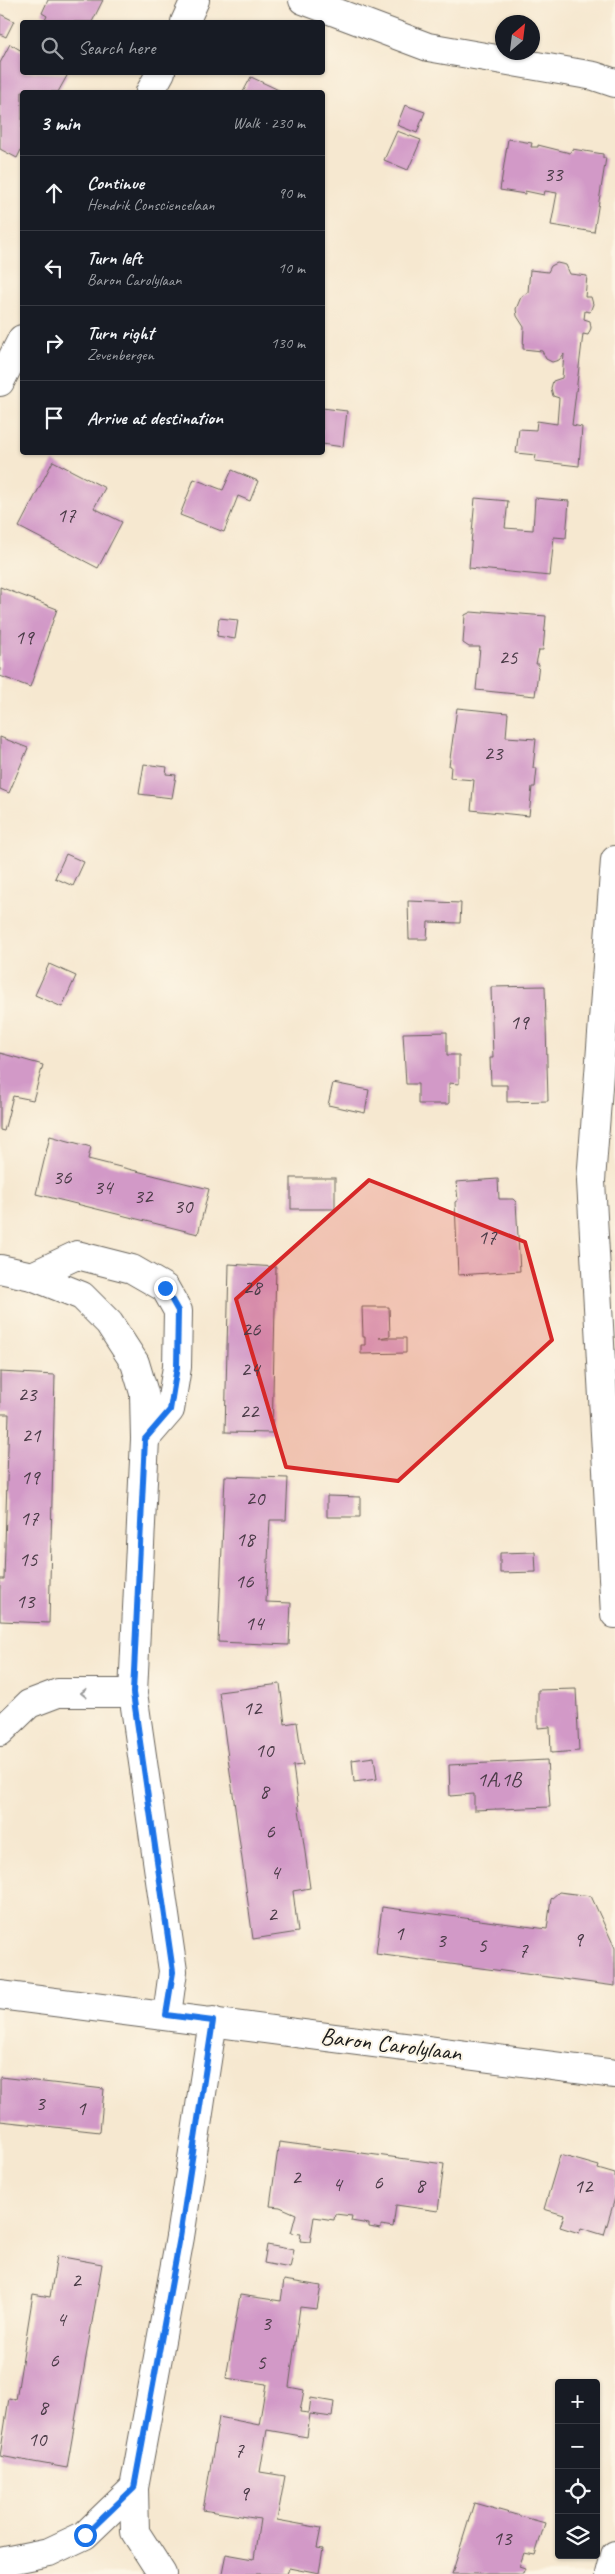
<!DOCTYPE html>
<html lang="en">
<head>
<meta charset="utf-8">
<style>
	:root { --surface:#171b24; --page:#242831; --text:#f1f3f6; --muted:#9ea1a6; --line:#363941 }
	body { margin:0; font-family:Caveat,sans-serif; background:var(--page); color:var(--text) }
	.controls { position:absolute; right:15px; bottom:15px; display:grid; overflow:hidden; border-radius:5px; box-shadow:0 1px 4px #0004 }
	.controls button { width:45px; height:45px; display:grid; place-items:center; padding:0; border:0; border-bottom:1px solid var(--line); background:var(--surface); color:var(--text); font:25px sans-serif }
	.compass { position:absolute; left:495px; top:15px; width:45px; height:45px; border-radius:50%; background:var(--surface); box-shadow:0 1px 4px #0004; rotate:28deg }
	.stop { position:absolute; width:15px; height:15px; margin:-11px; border:4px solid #1a73e8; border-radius:50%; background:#fff }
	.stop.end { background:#1a73e8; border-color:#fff; box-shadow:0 1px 5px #0008 }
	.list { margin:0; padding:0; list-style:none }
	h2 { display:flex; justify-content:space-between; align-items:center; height:65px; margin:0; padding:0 20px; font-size:21px }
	h2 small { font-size:16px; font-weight:400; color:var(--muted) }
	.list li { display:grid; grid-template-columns:32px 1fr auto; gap:15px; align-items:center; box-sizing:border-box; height:75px; padding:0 20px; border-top:1px solid var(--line) }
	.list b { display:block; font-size:19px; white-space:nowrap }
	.list p { margin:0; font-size:16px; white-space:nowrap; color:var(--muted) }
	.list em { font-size:16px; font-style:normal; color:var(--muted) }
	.icon { flex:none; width:28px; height:28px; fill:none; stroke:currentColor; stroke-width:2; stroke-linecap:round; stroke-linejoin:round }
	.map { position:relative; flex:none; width:615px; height:2574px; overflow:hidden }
	.search { position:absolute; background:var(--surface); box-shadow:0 1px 4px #0004; left:20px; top:20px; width:305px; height:55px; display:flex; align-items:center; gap:12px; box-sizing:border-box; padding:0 18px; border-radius:5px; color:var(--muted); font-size:19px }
	.panel { position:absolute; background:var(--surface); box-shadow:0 1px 4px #0004; left:20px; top:90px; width:305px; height:365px; border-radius:5px }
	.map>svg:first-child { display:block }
	.building { fill:#d299c7 }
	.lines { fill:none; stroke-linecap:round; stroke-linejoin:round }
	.minor-casing { stroke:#68635b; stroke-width:30 }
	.minor { stroke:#fff; stroke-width:28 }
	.oneway { stroke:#999 }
	.route { stroke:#1a73e8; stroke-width:6 }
	.marked { fill:#d62828; fill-opacity:0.2; stroke:#d62828; stroke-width:4; stroke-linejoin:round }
	.labels { text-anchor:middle; stroke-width:4; stroke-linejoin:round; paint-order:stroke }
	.number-label { font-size:21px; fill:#4a3b47 }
	.street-label { font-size:24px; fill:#1c1c1c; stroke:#fcf5e5 }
</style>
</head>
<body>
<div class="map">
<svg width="615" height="2574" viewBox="0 0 615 2574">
	<rect width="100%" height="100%" fill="#fcf5e5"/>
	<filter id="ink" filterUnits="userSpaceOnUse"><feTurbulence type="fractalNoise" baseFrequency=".02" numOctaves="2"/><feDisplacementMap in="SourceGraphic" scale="10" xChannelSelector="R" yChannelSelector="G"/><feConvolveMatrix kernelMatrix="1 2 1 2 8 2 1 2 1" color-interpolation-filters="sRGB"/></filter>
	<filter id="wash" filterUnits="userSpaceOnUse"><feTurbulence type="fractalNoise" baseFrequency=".0096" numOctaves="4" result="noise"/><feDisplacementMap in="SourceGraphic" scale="20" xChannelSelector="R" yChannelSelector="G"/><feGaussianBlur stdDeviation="1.12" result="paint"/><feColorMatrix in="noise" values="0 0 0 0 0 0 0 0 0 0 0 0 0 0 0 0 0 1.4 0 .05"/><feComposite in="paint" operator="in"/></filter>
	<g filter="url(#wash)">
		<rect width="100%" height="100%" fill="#f6e8d0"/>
		<g id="blocks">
			<g class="building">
				<polygon points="48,0 103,0 92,22 44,22 47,16 42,13"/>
				<polygon points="0,14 14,21 6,37 0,34"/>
				<polygon points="10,44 22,51 22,72 68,74 58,92 22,92 22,148 17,158 0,149 0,63"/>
				<polygon points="251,77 283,92 243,92"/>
				<polygon points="405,105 425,112 417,133 397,125"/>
				<polygon points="397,131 421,140 408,170 384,160"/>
				<polygon points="508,139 532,143 531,147 538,147 538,145 570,153 572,149 603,154 603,158 606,158 594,232 551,225 557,193 545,191 544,195 525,191 525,194 500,190"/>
				<polygon points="557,263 566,265 570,274 587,276 585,297 591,297 593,304 590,312 585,311 584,319 590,321 591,328 588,335 583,334 572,425 582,427 579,466 535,461 536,455 516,453 519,429 536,430 537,421 557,424 559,398 553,396 551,388 553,381 562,378 564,354 559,360 552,362 546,359 542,351 523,349 524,327 517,316 516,309 521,297 528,292 530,270 548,272 551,266"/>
				<polygon points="322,408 347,411 343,447 322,444"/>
				<polygon points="53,461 105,488 94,508 122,522 98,568 19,527"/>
				<polygon points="232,470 258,481 250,501 238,496 224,532 180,515 194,479 223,490"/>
				<polygon points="475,498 508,501 505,528 533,530 535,498 569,501 566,538 554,537 550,576 469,568"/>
				<polygon points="0,587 57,609 30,687 0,676"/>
				<polygon points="483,611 546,616 543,650 539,650 536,664 539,664 535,696 476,690 480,647 469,647 463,643 465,615 471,612 483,613"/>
				<polygon points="219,618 238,620 235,639 217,636"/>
				<polygon points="457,708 508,713 506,737 536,739 533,768 537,768 535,787 532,787 529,816 471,810 474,780 450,778 451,766 449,766"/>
				<polygon points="0,737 28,748 9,793 0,789"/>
				<polygon points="144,764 167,767 166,774 176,775 172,798 139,794"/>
				<polygon points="66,854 84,862 73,886 55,878"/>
				<polygon points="408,901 461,903 460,923 428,922 427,939 409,939"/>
				<polygon points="49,964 76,976 62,1007 35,995"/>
				<polygon points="545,986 548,1101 507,1102 507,1085 491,1085 490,1058 493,1058 491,987"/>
				<polygon points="447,1032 447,1055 459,1055 459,1084 449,1083 449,1104 418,1104 418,1084 406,1084 403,1033"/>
				<polygon points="0,1053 43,1065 33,1100 13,1096 4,1131 0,1130"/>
				<polygon points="333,1083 369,1090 365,1113 328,1105"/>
				<polygon points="50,1136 91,1147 88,1159 209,1189 198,1234 36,1194"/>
				<rect x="291" y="1178" width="44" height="31"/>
				<polygon points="498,1179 499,1199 513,1199 516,1202 520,1271 458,1275 455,1202 458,1200 456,1182"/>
				<polygon points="229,1264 276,1267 272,1433 225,1432"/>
				<polygon points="362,1307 389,1307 390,1336 379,1338 406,1338 406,1353 361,1354 361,1345 365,1345 365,1337 363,1337"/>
				<polygon points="0,1372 55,1375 49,1623 0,1621 0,1579 4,1579 9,1414 0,1414"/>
				<polygon points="225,1476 288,1478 286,1520 270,1520 266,1602 291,1603 289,1645 218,1642"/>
				<polygon points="327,1496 360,1497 360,1517 327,1517"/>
				<polygon points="535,1552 536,1572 500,1573 500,1553"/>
				<polygon points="280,1684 285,1724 297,1722 303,1765 293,1766 310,1888 293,1891 298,1932 253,1939 219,1692"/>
				<polygon points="576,1689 579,1751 551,1753 550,1727 538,1728 538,1690"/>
				<polygon points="374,1757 377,1779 354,1782 352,1760"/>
				<polygon points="547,1760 550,1807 474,1810 474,1794 450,1796 449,1765"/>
				<polygon points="559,1892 591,1896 615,1948 615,1986 376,1954 382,1907 547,1929 551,1899"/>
				<polygon points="0,2077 104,2089 100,2132 0,2121"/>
				<polygon points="279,2142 444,2164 438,2211 396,2205 393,2227 381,2225 381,2229 369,2227 369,2224 351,2221 352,2216 335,2214 334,2220 314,2217 310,2242 300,2241 301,2234 291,2233 296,2214 280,2207 270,2206"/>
				<polygon points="560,2155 599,2166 598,2169 615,2174 615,2198 604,2235 581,2228 579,2233 560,2227 564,2215 544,2209"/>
				<polygon points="267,2245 294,2250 290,2268 264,2263"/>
				<polygon points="57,2256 102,2264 67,2468 0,2456 9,2398 16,2400 33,2294 50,2297"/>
				<polygon points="284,2280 321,2286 317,2309 300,2307 289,2387 304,2390 300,2412 309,2413 311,2398 334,2402 332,2417 310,2414 307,2437 267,2430 260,2472 285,2476 277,2520 321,2528 317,2548 323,2549 319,2573 289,2567 287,2574 222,2574 226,2554 254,2559 260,2519 203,2510 219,2417 259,2425 266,2384 226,2378 240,2295 281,2301"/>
				<polygon points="474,2503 545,2523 535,2555 524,2553 519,2567 525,2569 523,2574 452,2574"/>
			</g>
		</g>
	</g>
	<g filter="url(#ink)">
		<use href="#blocks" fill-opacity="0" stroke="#68635b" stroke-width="1"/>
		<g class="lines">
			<g class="minor-casing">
				<g id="minor">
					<polyline points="303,0 428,47 594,76 615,83"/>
					<polyline points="185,22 195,0"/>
					<polyline points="150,92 161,72"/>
					<polyline points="0,382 22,339"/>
					<polyline points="615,860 591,1181 615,1614"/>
					<polyline points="0,1269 32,1276 82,1296 109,1323 135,1363 144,1393 145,1439 133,1693 173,1971 167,2015"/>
					<polyline points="32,1276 77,1255 132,1269 165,1288 178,1311 177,1367 170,1410 145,1439"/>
					<polyline points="0,1732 29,1704 58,1693 133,1693"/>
					<polyline points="0,1995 615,2074"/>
					<polyline points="134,2488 135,2532 162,2574"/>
					<polyline points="0,2562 49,2552 85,2535 134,2488 180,2237 213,2021"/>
					<polyline points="610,2574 615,2555"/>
				</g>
			</g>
			<use href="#minor" class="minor"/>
		</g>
		<defs><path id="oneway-chevron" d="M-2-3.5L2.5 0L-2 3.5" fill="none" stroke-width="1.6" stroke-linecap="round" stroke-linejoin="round" transform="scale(1.25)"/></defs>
		<use class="oneway" href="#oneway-chevron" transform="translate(84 1693) rotate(180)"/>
	</g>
	<g class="lines" filter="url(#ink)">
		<polyline class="route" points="85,2535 134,2488 180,2237 213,2021 166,2015 173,1972 133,1693 145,1439 170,1410 177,1367 178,1311 165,1288"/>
	</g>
	<path class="marked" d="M369 1180 525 1242 552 1340 398 1481 286 1467 236 1299Z"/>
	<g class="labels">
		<g class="number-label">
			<text x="553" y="181">33</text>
			<text x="66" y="522">17</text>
			<text x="24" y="644">19</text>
			<text x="508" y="664">25</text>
			<text x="493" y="760">23</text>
			<text x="519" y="1029">19</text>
			<text x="62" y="1184">36</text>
			<text x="103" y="1194">34</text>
			<text x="143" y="1203">32</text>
			<text x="183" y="1213">30</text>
			<text x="487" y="1244">17</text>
			<text x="252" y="1294">28</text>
			<text x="251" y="1336">26</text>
			<text x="250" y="1376">24</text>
			<text x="27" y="1401">23</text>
			<text x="249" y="1418">22</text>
			<text x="31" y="1442">21</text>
			<text x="30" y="1484">19</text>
			<text x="255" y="1505">20</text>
			<text x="29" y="1525">17</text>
			<text x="245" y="1546">18</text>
			<text x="28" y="1566">15</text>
			<text x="244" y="1588">16</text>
			<text x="25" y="1608">13</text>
			<text x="254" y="1630">14</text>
			<text x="252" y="1715">12</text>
			<text x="264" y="1757">10</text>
			<text x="499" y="1786">1A,1B</text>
			<text x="264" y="1798">8</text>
			<text x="270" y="1838">6</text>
			<text x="275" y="1879">4</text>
			<text x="272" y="1921">2</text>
			<text x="399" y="1940">1</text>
			<text x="578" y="1946">9</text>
			<text x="441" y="1947">3</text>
			<text x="482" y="1952">5</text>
			<text x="523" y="1957">7</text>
			<text x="40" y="2110">3</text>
			<text x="81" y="2115">1</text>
			<text x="296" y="2184">2</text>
			<text x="378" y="2189">6</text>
			<text x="337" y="2191">4</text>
			<text x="420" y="2192">8</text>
			<text x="583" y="2193">12</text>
			<text x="76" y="2287">2</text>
			<text x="61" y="2326">4</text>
			<text x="266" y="2330">3</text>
			<text x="54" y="2367">6</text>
			<text x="261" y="2369">5</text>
			<text x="43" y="2414">8</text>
			<text x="37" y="2446">10</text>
			<text x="239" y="2457">7</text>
			<text x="244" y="2500">9</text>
			<text x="502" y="2545">13</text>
		</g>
		<g class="street-label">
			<text transform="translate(391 2044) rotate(7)" y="8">Baron Carolylaan</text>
		</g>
	</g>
</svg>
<div class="controls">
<button>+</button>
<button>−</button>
<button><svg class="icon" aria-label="locate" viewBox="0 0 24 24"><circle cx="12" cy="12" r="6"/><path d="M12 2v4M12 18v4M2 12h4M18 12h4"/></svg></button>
<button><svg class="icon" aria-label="layers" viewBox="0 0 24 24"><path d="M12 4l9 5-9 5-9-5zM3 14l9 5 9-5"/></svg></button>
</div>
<svg class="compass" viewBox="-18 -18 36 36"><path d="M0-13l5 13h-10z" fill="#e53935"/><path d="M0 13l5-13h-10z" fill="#9ea1a6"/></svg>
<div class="stop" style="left:85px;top:2535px"></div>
<div class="stop end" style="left:165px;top:1288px"></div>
<div class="search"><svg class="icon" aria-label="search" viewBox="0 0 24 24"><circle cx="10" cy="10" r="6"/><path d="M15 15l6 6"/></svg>Search here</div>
<section class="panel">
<h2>3 min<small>Walk · 230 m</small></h2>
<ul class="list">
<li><svg class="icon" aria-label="ahead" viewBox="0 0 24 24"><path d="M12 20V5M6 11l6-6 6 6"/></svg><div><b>Continue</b><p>Hendrik Consciencelaan</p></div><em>90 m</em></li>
<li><svg class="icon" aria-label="left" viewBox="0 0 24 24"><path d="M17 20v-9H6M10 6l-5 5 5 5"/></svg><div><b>Turn left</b><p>Baron Carolylaan</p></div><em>10 m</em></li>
<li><svg class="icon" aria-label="right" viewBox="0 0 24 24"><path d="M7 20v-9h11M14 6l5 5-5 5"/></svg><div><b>Turn right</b><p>Zevenbergen</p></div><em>130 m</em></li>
<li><svg class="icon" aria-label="arrive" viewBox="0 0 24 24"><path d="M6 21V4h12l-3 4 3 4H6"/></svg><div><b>Arrive at destination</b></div></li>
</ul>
</section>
</div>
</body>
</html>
